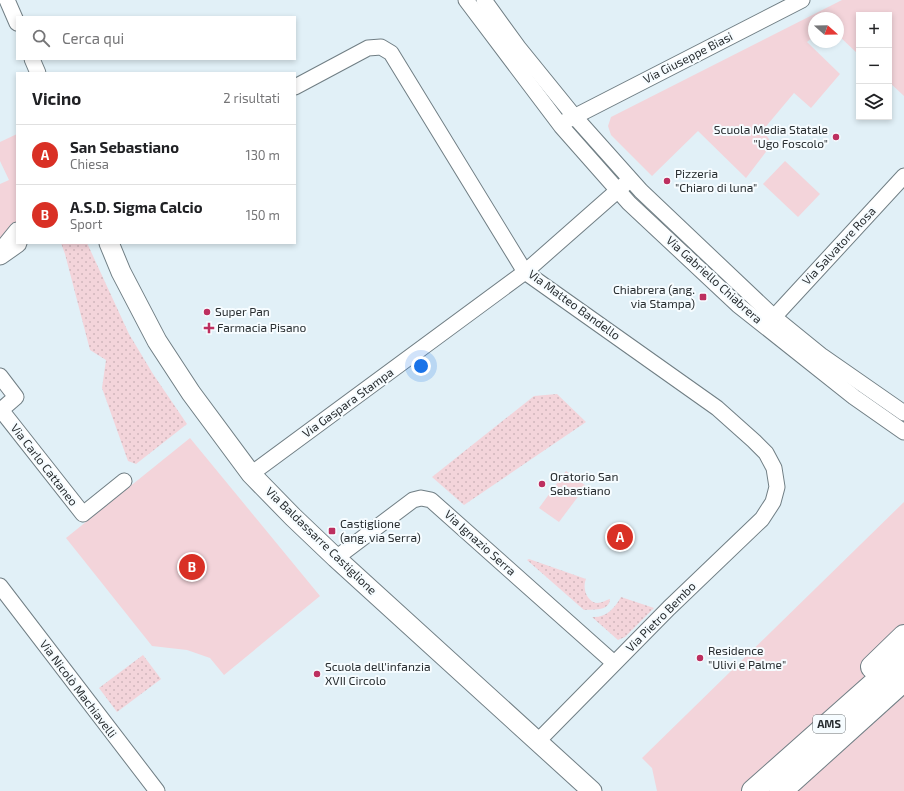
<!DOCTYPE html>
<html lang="it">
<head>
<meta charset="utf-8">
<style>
	:root { --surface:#fff; --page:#f6f6f6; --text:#202124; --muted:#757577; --line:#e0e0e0; --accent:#d93025 }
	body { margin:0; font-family:"Exo 2",sans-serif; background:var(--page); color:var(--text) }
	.controls { position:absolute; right:12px; top:12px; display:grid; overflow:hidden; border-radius:0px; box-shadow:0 2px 6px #0003 }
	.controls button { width:36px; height:36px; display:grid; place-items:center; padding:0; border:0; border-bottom:1px solid var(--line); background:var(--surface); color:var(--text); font:20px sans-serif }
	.compass { position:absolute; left:808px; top:12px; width:36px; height:36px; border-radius:50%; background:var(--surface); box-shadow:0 2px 6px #0003; rotate:110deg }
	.you { position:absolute; left:421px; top:366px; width:14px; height:14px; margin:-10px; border:3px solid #fff; border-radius:50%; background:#1a73e8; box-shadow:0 0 0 6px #1a73e833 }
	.badge { display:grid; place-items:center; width:26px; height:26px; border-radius:50%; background:var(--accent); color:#fff; font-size:13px; font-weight:700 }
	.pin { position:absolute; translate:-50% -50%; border:2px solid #fff; box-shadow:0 1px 4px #0006 }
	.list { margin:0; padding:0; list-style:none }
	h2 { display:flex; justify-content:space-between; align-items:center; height:52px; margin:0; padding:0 16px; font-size:17px }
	h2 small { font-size:13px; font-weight:400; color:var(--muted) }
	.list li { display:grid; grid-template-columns:26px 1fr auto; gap:12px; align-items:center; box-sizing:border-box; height:60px; padding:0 16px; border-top:1px solid var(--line) }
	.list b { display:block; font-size:15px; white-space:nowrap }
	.list p { margin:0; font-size:13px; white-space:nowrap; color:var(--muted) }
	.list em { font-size:13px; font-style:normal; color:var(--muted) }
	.icon { flex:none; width:22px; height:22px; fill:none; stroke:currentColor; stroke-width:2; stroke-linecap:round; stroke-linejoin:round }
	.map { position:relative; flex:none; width:904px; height:791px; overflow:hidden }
	.search { position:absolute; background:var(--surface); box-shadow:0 2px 6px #0003; left:16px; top:16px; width:280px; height:44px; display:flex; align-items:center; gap:10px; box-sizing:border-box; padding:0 14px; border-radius:0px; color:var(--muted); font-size:15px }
	.panel { position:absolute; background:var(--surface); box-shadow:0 2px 6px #0003; left:16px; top:72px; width:280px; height:172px; border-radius:0px }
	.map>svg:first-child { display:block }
	.grass { fill:#f3d4da }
	.park { fill:url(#park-dots) }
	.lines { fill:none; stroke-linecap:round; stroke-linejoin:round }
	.minor-casing { stroke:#707e84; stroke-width:17 }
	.major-casing { stroke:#707e84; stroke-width:21 }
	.highway-casing { stroke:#707e84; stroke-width:24 }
	.minor { stroke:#fff; stroke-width:15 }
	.major { stroke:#fff; stroke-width:19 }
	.highway { stroke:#fff; stroke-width:22 }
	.poi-dot { fill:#bd2f5f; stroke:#f6fcff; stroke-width:1.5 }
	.labels { text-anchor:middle; stroke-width:4; stroke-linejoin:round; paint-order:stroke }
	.shield { fill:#f6fcff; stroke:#666c6f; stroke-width:1 }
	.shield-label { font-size:11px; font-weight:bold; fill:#292e31 }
	.street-label { font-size:12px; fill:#292e31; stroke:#f6fcff }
	.poi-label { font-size:12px; fill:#292e31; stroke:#f6fcff; text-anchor:start }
</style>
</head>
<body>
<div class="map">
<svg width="904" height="791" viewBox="0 0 904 791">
	<defs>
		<pattern id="park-dots" width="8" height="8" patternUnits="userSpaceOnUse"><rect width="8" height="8" fill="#f3d4da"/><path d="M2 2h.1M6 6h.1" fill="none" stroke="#d0b6bc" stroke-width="1.8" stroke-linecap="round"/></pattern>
	</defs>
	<rect width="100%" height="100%" fill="#e1f0f7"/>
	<g class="grass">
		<polygon points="842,0 904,0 904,96 889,82 889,15 859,15 859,55 838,35 838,18 814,18 814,36 807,42 840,74 811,108 794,93 763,130 772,144 746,178 698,131 652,176 611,135 608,126 611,117 615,115"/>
		<polygon points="17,134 17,221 0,240 0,184 9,180 0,161 0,142"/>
		<polygon points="785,161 820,194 798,217 763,184"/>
		<polygon points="190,438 320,596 224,675 210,658 187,650 152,646 66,538"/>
		<polygon points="566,471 586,486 559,522 539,508"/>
		<polygon points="904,502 904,791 657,791 652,768 642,758"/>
	</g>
	<g class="park">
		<polygon points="61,243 87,243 129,334 153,374 187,424 136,464 128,461 102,388 106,360 90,350 65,254"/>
		<polygon points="557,394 586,422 464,505 432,477 534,396"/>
		<path d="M529 559 586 579C582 588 587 602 597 603 602 603 606 600 610 599 609 612 593 609 584 610L527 560Z"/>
		<path d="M621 597 654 608 625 637 618 640 592 617C606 618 614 609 621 597Z"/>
		<polygon points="143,655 161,679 117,712 99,688"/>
	</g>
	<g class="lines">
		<g class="minor-casing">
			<g id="minor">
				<polyline points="7,0 17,23"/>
				<polyline points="466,0 561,126 629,203 738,305 854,397 904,432"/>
				<polyline points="484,0 518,47 574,116 641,191 774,317 822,356 904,413"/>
				<polyline points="32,59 38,73"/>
				<polyline points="295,87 368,48 381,47 391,53 525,272 717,408 754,441 766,453 774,468 777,487 773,502 762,519 669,608 537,742"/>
				<polyline points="566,121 802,0"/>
				<polyline points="0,251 17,230"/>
				<polyline points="774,317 904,176"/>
				<polyline points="0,376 16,397 1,410 83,514 124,481"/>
				<polyline points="251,474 525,272 625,184"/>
				<polyline points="336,558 413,500 421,498 431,500 614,663"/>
				<polyline points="0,586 157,791"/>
			</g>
		</g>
		<g class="major-casing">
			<g id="major">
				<polyline points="109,243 121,272 157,341 191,393 251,474 293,517 336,558 592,791"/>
				<polyline points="0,255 17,243"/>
			</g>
		</g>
		<g class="highway-casing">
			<g id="highway">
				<polyline points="872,667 904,636"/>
				<polyline points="753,791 904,657"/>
				<polyline points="781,791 904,680"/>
			</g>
		</g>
		<use href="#minor" class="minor"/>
		<use href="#major" class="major"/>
		<use href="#highway" class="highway"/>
	</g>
	<g class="poi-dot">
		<circle cx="836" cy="137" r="4"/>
		<circle cx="667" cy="181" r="4"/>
		<rect x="699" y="293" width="8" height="8" rx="2"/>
		<circle cx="207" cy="312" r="4"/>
		<path d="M207 322h4v4h4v4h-4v4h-4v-4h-4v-4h4z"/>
		<circle cx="542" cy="484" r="4"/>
		<rect x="328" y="527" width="8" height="8" rx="2"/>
		<circle cx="700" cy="658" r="4"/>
		<circle cx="317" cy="674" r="4"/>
	</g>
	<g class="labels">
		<rect class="shield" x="813" y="715" width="32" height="18" rx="3"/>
		<g class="shield-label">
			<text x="829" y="728">AMS</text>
		</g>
		<g class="street-label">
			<text transform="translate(688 58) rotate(-27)" y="4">Via Giuseppe Biasi</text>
			<text transform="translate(839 246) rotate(-47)" y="4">Via Salvatore Rosa</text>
			<text transform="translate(714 280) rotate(42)" y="4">Via Gabriello Chiabrera</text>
			<text transform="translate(574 305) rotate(36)" y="4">Via Matteo Bandello</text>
			<text transform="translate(348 403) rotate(-36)" y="4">Via Gaspara Stampa</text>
			<text transform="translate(44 465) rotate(52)" y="4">Via Carlo Cattaneo</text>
			<text transform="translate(321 541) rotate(44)" y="4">Via Baldassarre Castiglione</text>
			<text transform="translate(480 543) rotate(42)" y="4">Via Ignazio Serra</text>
			<text transform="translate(661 617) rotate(-45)" y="4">Via Pietro Bembo</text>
			<text transform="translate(78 689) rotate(53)" y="4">Via Nicolò Machiavelli</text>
		</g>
		<g class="poi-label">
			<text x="828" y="134" text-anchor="end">Scuola Media Statale<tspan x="828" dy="14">"Ugo Foscolo"</tspan></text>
			<text x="675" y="178">Pizzeria<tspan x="675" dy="14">"Chiaro di luna"</tspan></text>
			<text x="695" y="294" text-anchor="end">Chiabrera (ang.<tspan x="695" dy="14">via Stampa)</tspan></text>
			<text x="215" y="316">Super Pan</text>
			<text x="217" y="332">Farmacia Pisano</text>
			<text x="550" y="481">Oratorio San<tspan x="550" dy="14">Sebastiano</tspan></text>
			<text x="340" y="528">Castiglione<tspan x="340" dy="14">(ang. via Serra)</tspan></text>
			<text x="708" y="655">Residence<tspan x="708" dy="14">"Ulivi e Palme"</tspan></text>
			<text x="325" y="671">Scuola dell'infanzia<tspan x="325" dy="14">XVII Circolo</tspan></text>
		</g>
	</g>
</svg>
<div class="controls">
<button>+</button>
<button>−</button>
<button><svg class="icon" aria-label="layers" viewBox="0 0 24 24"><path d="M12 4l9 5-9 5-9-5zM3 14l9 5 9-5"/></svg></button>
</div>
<svg class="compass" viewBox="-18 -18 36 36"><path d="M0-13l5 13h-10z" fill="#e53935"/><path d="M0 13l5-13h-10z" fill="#757577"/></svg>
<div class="you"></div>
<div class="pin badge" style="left:620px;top:537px">A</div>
<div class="pin badge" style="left:192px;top:567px">B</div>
<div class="search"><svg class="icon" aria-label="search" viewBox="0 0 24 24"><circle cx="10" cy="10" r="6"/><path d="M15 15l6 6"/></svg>Cerca qui</div>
<section class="panel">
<h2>Vicino<small>2 risultati</small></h2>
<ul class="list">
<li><span class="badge">A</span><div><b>San Sebastiano</b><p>Chiesa</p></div><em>130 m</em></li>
<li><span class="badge">B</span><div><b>A.S.D. Sigma Calcio</b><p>Sport</p></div><em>150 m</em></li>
</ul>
</section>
</div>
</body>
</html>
